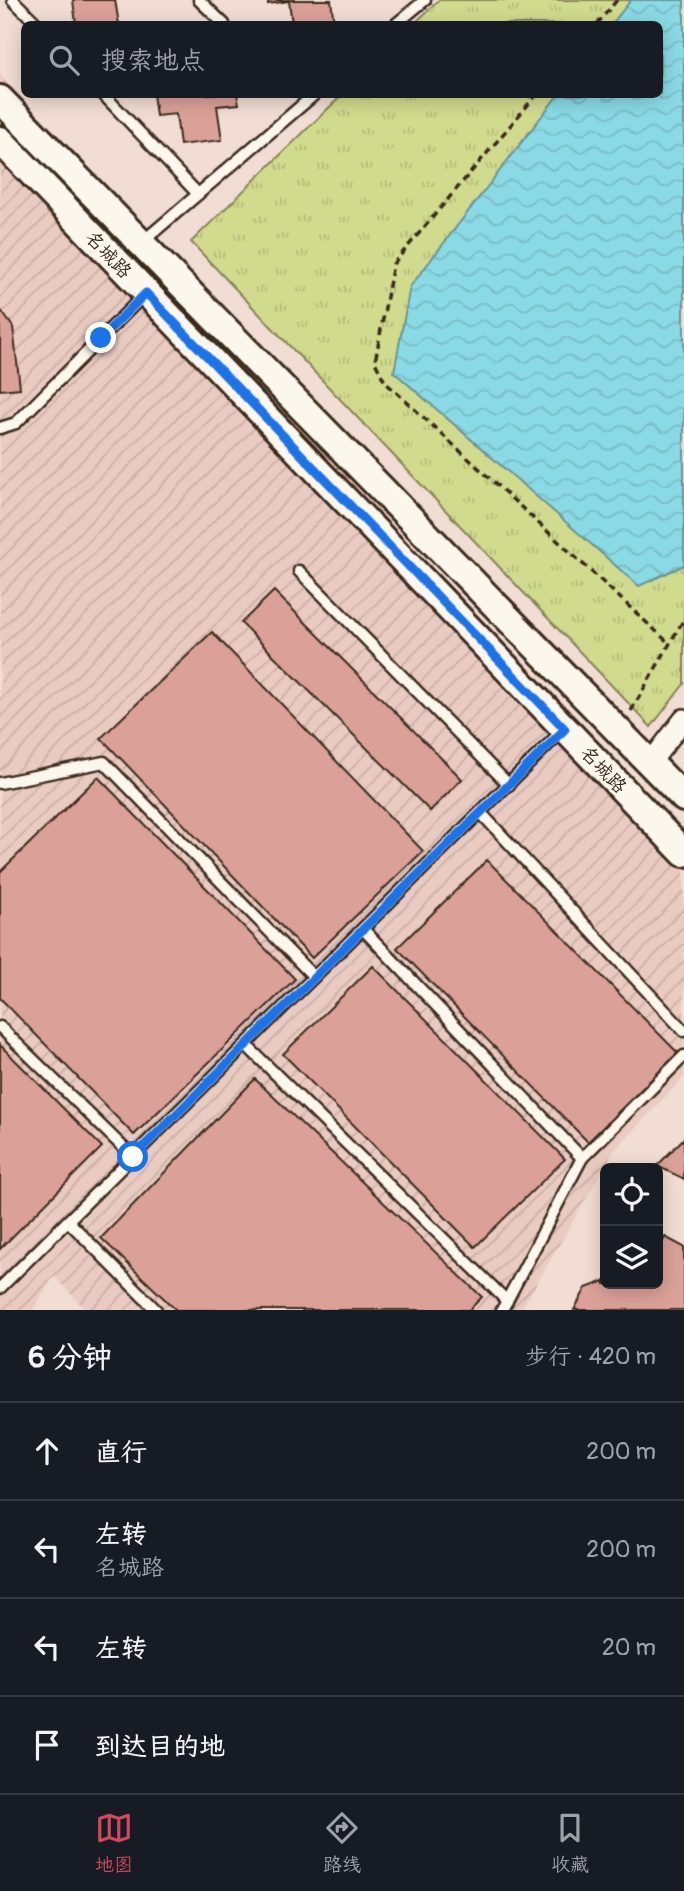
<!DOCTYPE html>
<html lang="zh">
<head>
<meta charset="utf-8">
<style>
	:root { --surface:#171b24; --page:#242831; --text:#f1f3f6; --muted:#9ea1a6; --line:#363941; --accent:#d1495b }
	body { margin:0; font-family:Pangolin,"LXGW WenKai TC",sans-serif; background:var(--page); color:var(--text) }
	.controls { position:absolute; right:21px; bottom:21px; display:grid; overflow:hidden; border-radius:10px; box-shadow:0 4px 18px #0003 }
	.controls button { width:63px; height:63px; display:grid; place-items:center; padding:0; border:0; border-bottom:2px solid var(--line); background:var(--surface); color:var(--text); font:35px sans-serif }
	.stop { position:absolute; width:21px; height:21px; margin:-16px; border:5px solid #1a73e8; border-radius:50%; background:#fff }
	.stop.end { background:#1a73e8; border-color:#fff; box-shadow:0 2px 7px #0008 }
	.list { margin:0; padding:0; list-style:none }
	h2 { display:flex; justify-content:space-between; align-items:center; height:91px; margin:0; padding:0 28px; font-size:30px }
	h2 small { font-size:23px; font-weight:400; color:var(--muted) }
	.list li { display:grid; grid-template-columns:46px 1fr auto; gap:21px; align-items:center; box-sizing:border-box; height:98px; padding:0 28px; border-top:2px solid var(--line) }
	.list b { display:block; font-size:26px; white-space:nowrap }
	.list p { margin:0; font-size:23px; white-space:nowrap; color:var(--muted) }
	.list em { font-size:23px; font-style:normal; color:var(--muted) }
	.icon { flex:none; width:38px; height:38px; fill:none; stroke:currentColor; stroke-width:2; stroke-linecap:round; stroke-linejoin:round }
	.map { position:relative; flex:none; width:684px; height:1310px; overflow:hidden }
	.search { position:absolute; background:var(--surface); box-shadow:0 4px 18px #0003; left:21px; right:21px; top:21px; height:77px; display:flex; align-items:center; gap:18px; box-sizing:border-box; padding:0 24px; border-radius:10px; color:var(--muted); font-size:26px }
	.sheet { height:483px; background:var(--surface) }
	nav { display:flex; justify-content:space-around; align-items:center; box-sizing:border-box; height:98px; border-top:2px solid var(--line); background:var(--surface); font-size:19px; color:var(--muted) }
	nav a { display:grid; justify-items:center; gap:4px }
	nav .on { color:var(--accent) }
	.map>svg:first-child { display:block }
	.industrial { fill:url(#industrial-furrows) }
	.park { fill:url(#park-tufts); stroke:#868256; stroke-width:2 }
	.water { fill:url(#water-waves); stroke:#6a9495; stroke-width:2 }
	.building { fill:#dba199; stroke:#3b2a1e; stroke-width:2 }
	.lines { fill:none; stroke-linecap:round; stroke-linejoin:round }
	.lane-casing { stroke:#3b2a1e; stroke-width:15 }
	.street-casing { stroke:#3b2a1e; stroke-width:24 }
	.secondary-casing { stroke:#3b2a1e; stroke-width:32 }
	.path { stroke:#3b2a1e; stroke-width:3.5; stroke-dasharray:7 5; stroke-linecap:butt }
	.lane { stroke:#fbf7ec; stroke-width:10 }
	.street { stroke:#fbf7ec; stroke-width:19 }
	.secondary { stroke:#fbf7ec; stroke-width:26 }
	.route { stroke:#1a73e8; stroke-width:9 }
	.labels { text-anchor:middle; stroke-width:5; stroke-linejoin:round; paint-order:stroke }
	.street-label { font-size:19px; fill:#3b2a1e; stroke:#fbf7ec }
</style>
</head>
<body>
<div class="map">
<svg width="684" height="1310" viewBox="0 0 684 1310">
	<defs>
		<pattern id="industrial-furrows" width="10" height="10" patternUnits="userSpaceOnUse" patternTransform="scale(1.75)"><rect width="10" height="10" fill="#eacbc2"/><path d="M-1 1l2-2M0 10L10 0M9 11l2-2" fill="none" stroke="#caaea6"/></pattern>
		<pattern id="park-tufts" width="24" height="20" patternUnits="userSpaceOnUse" patternTransform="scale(1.75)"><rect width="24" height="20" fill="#d0db8e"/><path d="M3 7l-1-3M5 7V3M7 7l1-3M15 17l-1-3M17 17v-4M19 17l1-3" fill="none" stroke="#b4bc7a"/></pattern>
		<pattern id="water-waves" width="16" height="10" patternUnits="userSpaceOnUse" patternTransform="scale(1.75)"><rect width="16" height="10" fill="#8adae5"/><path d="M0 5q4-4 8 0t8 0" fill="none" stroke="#78bbc4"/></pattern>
	</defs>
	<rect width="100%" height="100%" fill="#f1ddd3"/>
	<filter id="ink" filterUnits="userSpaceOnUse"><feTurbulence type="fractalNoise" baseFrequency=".0143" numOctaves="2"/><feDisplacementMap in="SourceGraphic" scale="14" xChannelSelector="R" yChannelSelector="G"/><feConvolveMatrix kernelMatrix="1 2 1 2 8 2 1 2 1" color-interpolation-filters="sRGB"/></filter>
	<g filter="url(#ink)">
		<polygon class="industrial" points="0,74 103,206 684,847 684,1077 613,1152 521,1310 86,1310 54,1276 33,1310 0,1310"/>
		<polygon class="park" points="439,0 684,0 684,684 651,727 191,242 342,95 660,94 660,24 414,24"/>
		<polygon class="water" points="631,0 684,0 684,565 639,586 394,372 410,287 558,95 660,94 660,24 612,24"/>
		<g class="building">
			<polygon points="73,0 115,0 119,24 76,24"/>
			<polygon points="268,0 331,0 334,24 292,24 289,1 268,4"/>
			<polygon points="153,94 237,94 239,104 217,106 222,140 180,145 176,114 156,116"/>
			<polygon points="0,309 13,327 20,388 0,390"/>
			<polygon points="274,591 462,779 430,811 241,623"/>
			<polygon points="212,632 423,851 312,958 101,738"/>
			<polygon points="98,777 295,979 134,1135 0,998 0,872"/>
			<polygon points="487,860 678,1053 588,1142 397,948"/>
			<polygon points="373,966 565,1159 475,1247 283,1054"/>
			<polygon points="0,1045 102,1147 0,1249"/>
			<polygon points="255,1079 482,1297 469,1310 176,1310 101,1238"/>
			<polygon points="684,1138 684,1179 657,1166"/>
			<polygon points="665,1237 684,1247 684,1310 574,1310 586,1288 605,1281 605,1284 658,1284 658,1251"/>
		</g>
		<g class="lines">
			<g class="lane-casing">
				<g id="lane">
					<polyline points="13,0 37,24"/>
					<polyline points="199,0 224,24"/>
					<polyline points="396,24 425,0"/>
					<polyline points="103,94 198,194"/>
					<polyline points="141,243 315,94"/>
					<polyline points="0,428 16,423 145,294"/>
					<polyline points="299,571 509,785"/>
					<polyline points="0,783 104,762 314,977"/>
					<polyline points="481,813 684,1031"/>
					<polyline points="363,929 582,1158"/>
					<polyline points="0,1027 133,1157"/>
					<polyline points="246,1045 507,1301"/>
					<polyline points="68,1221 156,1310"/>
					<polyline points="0,1288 564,729"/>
					<polyline points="502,1310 582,1158 684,1056"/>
				</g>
			</g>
			<g class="street-casing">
				<polyline id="street" points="650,763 684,719"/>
			</g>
			<g class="secondary-casing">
				<g id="secondary">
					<polyline points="0,99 684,798"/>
					<polyline points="0,140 684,853"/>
				</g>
			</g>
			<g class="path">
				<polyline points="597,24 617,0"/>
				<polyline points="537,94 393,264 375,362 385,382 670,644"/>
				<polyline points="631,711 684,619"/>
			</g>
			<use href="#lane" class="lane"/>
			<use href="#street" class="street"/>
			<use href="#secondary" class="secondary"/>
		</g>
	</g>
	<g class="lines" filter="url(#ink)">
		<polyline class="route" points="101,338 146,293 565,729 133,1157"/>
	</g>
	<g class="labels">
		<g class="street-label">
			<text transform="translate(109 254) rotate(46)" y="7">名城路</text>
			<text transform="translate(604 769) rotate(46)" y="7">名城路</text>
		</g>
	</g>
</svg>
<div class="controls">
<button><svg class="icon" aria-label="locate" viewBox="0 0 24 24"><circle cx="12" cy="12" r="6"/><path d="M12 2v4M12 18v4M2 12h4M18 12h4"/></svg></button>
<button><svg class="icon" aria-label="layers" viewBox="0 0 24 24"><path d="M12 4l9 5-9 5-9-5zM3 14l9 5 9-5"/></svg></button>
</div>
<div class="stop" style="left:133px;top:1157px"></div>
<div class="stop end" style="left:101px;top:338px"></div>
<div class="search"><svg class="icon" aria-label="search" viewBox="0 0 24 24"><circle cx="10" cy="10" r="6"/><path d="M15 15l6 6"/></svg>搜索地点</div>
</div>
<section class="sheet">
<h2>6 分钟<small>步行 · 420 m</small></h2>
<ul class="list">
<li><svg class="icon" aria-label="ahead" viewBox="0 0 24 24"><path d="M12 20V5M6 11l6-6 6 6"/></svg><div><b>直行</b></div><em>200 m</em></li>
<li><svg class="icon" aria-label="left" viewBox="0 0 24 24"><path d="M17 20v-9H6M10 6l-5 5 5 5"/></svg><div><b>左转</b><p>名城路</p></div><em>200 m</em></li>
<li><svg class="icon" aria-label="left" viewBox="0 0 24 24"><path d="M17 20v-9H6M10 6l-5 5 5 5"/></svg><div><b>左转</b></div><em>20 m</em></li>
<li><svg class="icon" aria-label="arrive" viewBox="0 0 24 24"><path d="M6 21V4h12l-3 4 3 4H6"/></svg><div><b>到达目的地</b></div></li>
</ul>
</section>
<nav>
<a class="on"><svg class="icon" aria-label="map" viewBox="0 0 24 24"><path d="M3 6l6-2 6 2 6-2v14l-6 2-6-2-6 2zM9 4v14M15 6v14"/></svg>地图</a>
<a><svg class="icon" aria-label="directions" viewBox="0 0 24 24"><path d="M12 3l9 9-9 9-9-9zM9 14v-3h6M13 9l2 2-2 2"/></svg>路线</a>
<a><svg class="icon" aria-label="saved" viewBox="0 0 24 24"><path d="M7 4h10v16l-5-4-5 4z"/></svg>收藏</a>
</nav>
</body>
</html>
